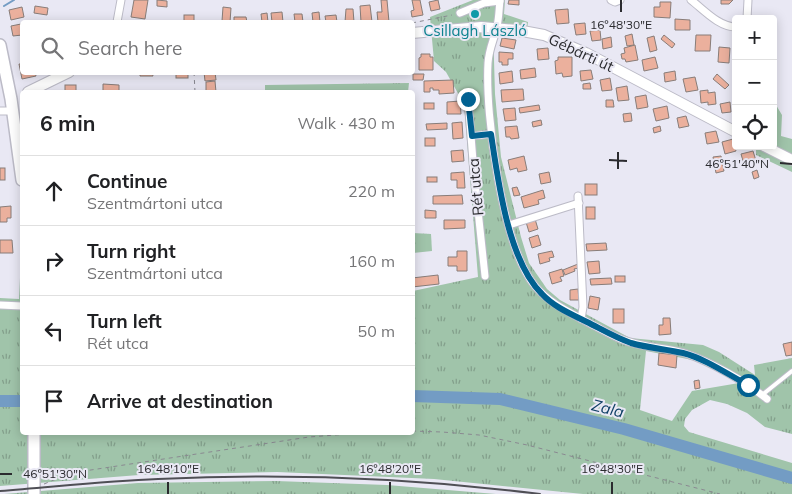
<!DOCTYPE html>
<html lang="en">
<head>
<meta charset="utf-8">
<style>
	:root { --surface:#fff; --page:#f6f6f6; --text:#202124; --muted:#757577; --line:#e0e0e0 }
	body { margin:0; font-family:Mulish,sans-serif; background:var(--page); color:var(--text) }
	.controls { position:absolute; right:15px; top:15px; display:grid; overflow:hidden; border-radius:5px; box-shadow:0 2px 12px #0003 }
	.controls button { width:45px; height:45px; display:grid; place-items:center; padding:0; border:0; border-bottom:1px solid var(--line); background:var(--surface); color:var(--text); font:25px sans-serif }
	.stop { position:absolute; width:15px; height:15px; margin:-11px; border:4px solid #016191; border-radius:50%; background:#fff }
	.stop.end { background:#016191; border-color:#fff; box-shadow:0 1px 5px #0008 }
	.list { margin:0; padding:0; list-style:none }
	h2 { display:flex; justify-content:space-between; align-items:center; height:65px; margin:0; padding:0 20px; font-size:21px }
	h2 small { font-size:16px; font-weight:400; color:var(--muted) }
	.list li { display:grid; grid-template-columns:32px 1fr auto; gap:15px; align-items:center; box-sizing:border-box; height:70px; padding:0 20px; border-top:1px solid var(--line) }
	.list b { display:block; font-size:19px; white-space:nowrap }
	.list p { margin:0; font-size:16px; white-space:nowrap; color:var(--muted) }
	.list em { font-size:16px; font-style:normal; color:var(--muted) }
	.icon { flex:none; width:28px; height:28px; fill:none; stroke:currentColor; stroke-width:2; stroke-linecap:round; stroke-linejoin:round }
	.map { position:relative; flex:none; width:792px; height:494px; overflow:hidden }
	.search { position:absolute; background:var(--surface); box-shadow:0 2px 12px #0003; left:20px; top:20px; width:395px; height:55px; display:flex; align-items:center; gap:12px; box-sizing:border-box; padding:0 18px; border-radius:5px; color:var(--muted); font-size:19px }
	.panel { position:absolute; background:var(--surface); box-shadow:0 2px 12px #0003; left:20px; top:90px; width:395px; height:345px; border-radius:5px }
	.map>svg:first-child { display:block }
	.grass { fill:url(#grass-tufts); fill-rule:evenodd }
	.lines { fill:none; stroke-linecap:round; stroke-linejoin:round }
	.stream { stroke:#739cc4; stroke-width:2 }
	.river { stroke:#739cc4; stroke-width:12 }
	.building { fill:#ebb09d; stroke:#887d79 }
	.lane-casing { stroke:#bcbbc7; stroke-width:6 }
	.street-casing { stroke:#bcbbc7; stroke-width:9 }
	.secondary-casing { stroke:#bcbbc7; stroke-width:12 }
	.primary-casing { stroke:#bcbbc7; stroke-width:14 }
	.path { stroke:#8a8991; stroke-width:1; stroke-dasharray:4 4; stroke-linecap:butt }
	.lane { stroke:#fff; stroke-width:4 }
	.street { stroke:#fff; stroke-width:7 }
	.secondary { stroke:#fff; stroke-width:10 }
	.primary { stroke:#fff; stroke-width:11 }
	.rail { stroke:#4f4f55; stroke-width:2 }
	.route { stroke:#016191; stroke-width:6 }
	.ticks { fill:none; stroke:#2b2b2f; stroke-width:2 }
	.culture-dot { fill:#0f9aa8; stroke:#e9e8f4; stroke-width:2 }
	.labels { text-anchor:middle; stroke-width:4; stroke-linejoin:round; paint-order:stroke }
	.culture-label { font-size:15px; fill:#0d838f; stroke:#e9e8f4 }
	.street-label { font-size:15px; fill:#2b2b2f; stroke:#e9e8f4 }
	.water-label { font-size:16px; font-style:italic; fill:#0f3f65; stroke:#e9e8f4 }
	.ticks-label { font-size:12px; text-anchor:middle; fill:#2b2b2f; stroke:#e9e8f4; stroke-width:4; stroke-linejoin:round; paint-order:stroke }
</style>
</head>
<body>
<div class="map">
<svg width="792" height="494" viewBox="0 0 792 494">
	<defs>
		<pattern id="grass-tufts" width="24" height="20" patternUnits="userSpaceOnUse" patternTransform="scale(1.25)"><rect width="24" height="20" fill="#a0c4aa"/><path d="M3 7l-1-3M5 7V3M7 7l1-3M15 17l-1-3M17 17v-4M19 17l1-3" fill="none" stroke="#839f8b"/></pattern>
	</defs>
	<rect width="100%" height="100%" fill="#e9e8f4"/>
	<g class="grass">
		<path d="M473 0H505L504 14 528 22 526 38 498 35 494 42V60L495 94 501 157 521 237 529 263 547 289 560 300 630 338 703 345 719 352 755 375 754 365 792 358V434L765 427 747 413 727 404 710 400 692 410 685 419 684 426 689 432 792 463V494H583L434 479 277 472 139 475 0 486V298L19 299 20 278H22V432H412L413 291 478 277 464 104 446 72 434 61 430 17ZM646 351 698 361 739 383 692 391 672 421 640 410Z"/>
		<polygon points="409,83 408,92 265,92 265,85"/>
		<polygon points="773,100 782,115 781,136 792,139 792,172 756,155 756,146 773,146"/>
		<polygon points="413,233 431,234 432,251 413,253"/>
		<polygon points="276,481 387,485 496,494 4,494 138,483"/>
	</g>
	<g class="lines">
		<polyline class="stream" points="4,6 14,0"/>
		<g class="river">
			<polyline points="412,396 500,399 624,429 792,478"/>
			<polyline points="0,401 22,401"/>
		</g>
	</g>
	<g class="building">
		<polygon points="134,0 148,0 145,19 131,17"/>
		<polygon points="157,0 167,1 167,7 157,6"/>
		<polygon points="381,0 387,0 389,22 378,22 377,12 382,12"/>
		<polygon points="412,0 420,0 423,15 412,17 411,11 414,10"/>
		<polygon points="438,0 440,9 431,11 429,2"/>
		<polygon points="509,0 519,0 519,5 508,4"/>
		<polygon points="721,0 733,0 729,4 721,4"/>
		<polygon points="660,2 671,2 670,18 654,17 654,7 660,7"/>
		<polygon points="370,5 372,22 361,22 360,6"/>
		<polygon points="35,6 48,8 47,15 34,13"/>
		<polygon points="22,7 24,17 11,20 9,10"/>
		<polygon points="223,7 231,8 230,22 217,22 218,21 222,21"/>
		<polygon points="346,9 353,9 354,22 345,22"/>
		<polygon points="568,9 569,23 557,24 555,10"/>
		<polygon points="282,12 283,22 272,22 271,13"/>
		<polygon points="319,12 320,22 313,22 312,13"/>
		<polygon points="267,13 268,22 262,22 261,14"/>
		<polygon points="294,14 302,14 303,22 295,22"/>
		<rect x="184" y="15" width="10" height="7"/>
		<polygon points="336,15 337,22 326,22 325,16"/>
		<polygon points="234,17 246,17 247,22 234,22"/>
		<polygon points="675,19 690,20 690,30 675,30"/>
		<polygon points="585,23 586,34 576,35 574,24"/>
		<polygon points="21,24 22,35 13,36 11,26"/>
		<polygon points="600,30 601,40 592,41 590,31"/>
		<polygon points="632,34 634,45 627,46 625,36"/>
		<polygon points="664,35 675,44 672,48 661,39"/>
		<polygon points="696,35 711,35 710,51 695,51"/>
		<polygon points="654,36 657,50 650,52 647,38"/>
		<polygon points="611,37 612,47 603,49 602,39"/>
		<polygon points="502,38 516,40 514,49 500,46"/>
		<polygon points="635,45 638,60 626,62 625,59 622,59 621,54 625,53 624,48"/>
		<polygon points="719,47 730,48 729,63 718,62"/>
		<polygon points="548,48 549,59 538,60 537,49"/>
		<polygon points="499,52 513,53 513,59 508,59 508,65 502,65 502,62 499,62"/>
		<polygon points="421,54 430,54 430,57 433,57 433,70 419,70 419,58 421,57"/>
		<polygon points="558,57 572,57 572,76 563,77 562,73 556,74 555,61 558,60"/>
		<polygon points="655,57 658,68 644,71 642,60"/>
		<polygon points="19,64 22,64 22,72 35,72 36,76 22,79"/>
		<polygon points="535,68 536,77 521,79 520,70"/>
		<polygon points="591,70 593,79 581,81 580,71"/>
		<polygon points="512,71 513,82 500,84 499,73"/>
		<polygon points="675,71 676,80 665,82 664,73"/>
		<polygon points="140,72 152,72 153,76 140,76"/>
		<rect x="176" y="72" width="12" height="6"/>
		<polygon points="204,72 215,72 216,80 205,81"/>
		<polygon points="413,74 424,74 423,80 413,80"/>
		<polygon points="717,74 729,85 725,89 713,79"/>
		<polygon points="695,77 698,90 686,92 683,79"/>
		<polygon points="610,78 612,90 602,91 600,80"/>
		<polygon points="453,80 454,93 439,94 439,90 433,90 433,88 430,88 430,92 424,92 424,81"/>
		<polygon points="215,81 216,92 206,92 206,82"/>
		<polygon points="590,83 591,89 583,89 583,84"/>
		<polygon points="103,84 119,85 119,92 103,92"/>
		<rect x="65" y="85" width="11" height="7"/>
		<polygon points="627,86 629,100 618,101 616,88"/>
		<polygon points="523,89 524,100 502,102 501,90"/>
		<polygon points="708,90 708,93 715,92 716,104 708,105 708,102 701,103 700,91"/>
		<polygon points="646,95 648,107 637,109 635,97"/>
		<polygon points="606,100 613,100 614,107 606,107"/>
		<polygon points="460,101 461,114 447,114 447,102"/>
		<polygon points="730,102 731,112 722,113 720,104"/>
		<rect x="424" y="103" width="10" height="6"/>
		<polygon points="539,105 540,110 520,113 519,108"/>
		<polygon points="667,106 669,118 656,121 653,109"/>
		<polygon points="515,108 516,120 505,121 503,109"/>
		<polygon points="631,113 632,121 624,122 623,114"/>
		<polygon points="686,116 689,126 679,128 677,118"/>
		<polygon points="541,120 542,125 533,127 532,122"/>
		<polygon points="462,122 463,138 453,139 452,123"/>
		<polygon points="447,123 447,129 427,130 426,124"/>
		<polygon points="517,126 519,138 511,139 510,137 506,137 505,127"/>
		<polygon points="660,126 661,131 654,133 653,128"/>
		<polygon points="716,131 719,142 707,144 705,133"/>
		<rect x="425" y="138" width="10" height="8"/>
		<polygon points="733,139 736,151 725,154 722,142"/>
		<polygon points="463,150 464,161 452,162 451,151"/>
		<polygon points="753,151 757,164 745,168 741,154"/>
		<polygon points="524,156 527,170 518,172 517,168 510,170 508,160"/>
		<polygon points="721,156 724,171 716,173 713,157"/>
		<rect x="0" y="168" width="5" height="12"/>
		<polygon points="757,170 759,177 754,179 752,172"/>
		<polygon points="464,172 465,188 457,188 457,180 451,180 451,173"/>
		<polygon points="549,172 551,182 541,184 539,174"/>
		<rect x="427" y="177" width="10" height="5"/>
		<rect x="585" y="184" width="12" height="11"/>
		<polygon points="517,187 520,195 514,196 512,188"/>
		<polygon points="543,190 545,198 538,200 539,204 524,208 521,197"/>
		<polygon points="462,195 463,204 433,204 433,196"/>
		<polygon points="11,206 11,218 7,218 7,222 0,222 0,207"/>
		<rect x="586" y="207" width="9" height="12"/>
		<polygon points="425,210 436,211 436,218 425,218"/>
		<polygon points="535,219 538,229 529,232 526,222"/>
		<polygon points="444,220 465,220 465,228 444,229"/>
		<polygon points="538,235 541,245 532,248 529,238"/>
		<polygon points="0,240 12,240 13,253 0,253"/>
		<polygon points="606,243 607,250 587,251 586,244"/>
		<polygon points="457,251 467,251 467,271 457,271 457,266 448,266 448,257 457,257"/>
		<polygon points="552,251 554,257 549,258 550,261 540,264 538,254"/>
		<polygon points="599,261 600,273 589,274 587,262"/>
		<polygon points="578,264 579,268 574,269 575,271 565,275 563,270"/>
		<polygon points="562,269 564,276 560,277 562,281 552,284 549,273"/>
		<polygon points="438,275 439,284 412,287 412,278"/>
		<rect x="615" y="276" width="10" height="6"/>
		<polygon points="611,278 612,284 591,285 590,279"/>
		<polygon points="578,289 579,300 570,300 570,290"/>
		<polygon points="590,296 600,298 598,310 588,308"/>
		<rect x="613" y="309" width="11" height="14"/>
		<polygon points="663,318 670,318 671,334 659,335 659,325 663,325"/>
		<polygon points="792,342 792,355 786,356 783,344"/>
		<polygon points="659,353 677,355 676,368 658,365"/>
		<polygon points="699,380 700,388 695,389 694,381"/>
	</g>
	<g class="lines">
		<g class="lane-casing">
			<polyline id="lane" points="762,395 792,371"/>
		</g>
		<g class="street-casing">
			<g id="street">
				<path d="M500 0C499 9 499 18 497 26 494 40 489 48 488 63 485 115 502 246 535 286 550 304 571 313 591 324 601 329 611 335 621 339 642 348 664 347 684 353 710 361 746 382 767 399"/>
				<polyline points="611,0 615,2 620,0"/>
				<path d="M691 0C704 10 719 27 736 27"/>
				<polyline points="460,13 484,3 500,1"/>
				<polyline points="747,19 748,0"/>
				<polyline points="117,22 121,0"/>
				<polyline points="468,99 474,173 485,276"/>
				<polyline points="0,111 12,111"/>
				<polyline points="472,136 491,134"/>
				<polyline points="578,196 583,307 581,319"/>
				<polyline points="509,225 579,203"/>
				<polyline points="0,305 22,306"/>
			</g>
		</g>
		<g class="secondary-casing">
			<g id="secondary">
				<polyline points="412,33 481,27 517,30 544,35 586,53 736,132"/>
				<polyline points="28,92 69,72"/>
				<polyline points="764,146 792,160"/>
			</g>
		</g>
		<g class="primary-casing">
			<g id="primary">
				<polyline points="0,45 11,99 22,180"/>
				<polyline points="34,432 34,494"/>
			</g>
		</g>
		<g class="path">
			<polyline points="412,23 452,15"/>
			<polyline points="194,72 195,92"/>
			<polyline points="412,431 442,432 479,435 527,445 720,494"/>
			<polyline points="44,484 71,473 309,437 375,432"/>
		</g>
		<use href="#lane" class="lane"/>
		<use href="#street" class="street"/>
		<use href="#secondary" class="secondary"/>
		<use href="#primary" class="primary"/>
		<path class="rail" d="M0 491C53 487 105 481 158 479 285 473 414 478 540 494"/>
	</g>
	<g class="lines">
		<path class="route" d="M468 99 472 136 491 134C498 180 508 261 542 294 554 307 571 314 587 322 601 329 616 338 631 343 648 348 666 349 683 353 706 359 727 374 748 385"/>
	</g>
	<path class="ticks" d="M621 12V0M609 160 627 161M780 163 792 164M618 169V152M0 474H12M168 494V482M390 494V482M612 494V482"/>
	<circle class="culture-dot" cx="475" cy="14" r="5"/>
	<g class="labels">
		<g class="culture-label">
			<text x="475" y="36">Csillagh László</text>
		</g>
		<g class="street-label">
			<text transform="translate(581 53) rotate(25)" y="5">Gébárti út</text>
			<text transform="translate(476 187) rotate(-95)" y="5">Rét utca</text>
		</g>
		<g class="water-label">
			<text transform="translate(608 408) rotate(14)" y="6">Zala</text>
		</g>
	</g>
	<g class="ticks-label">
		<text x="621" y="29">16°48'30"E</text>
		<text x="737" y="168">46°51'40"N</text>
		<text x="168" y="473">16°48'10"E</text>
		<text x="390" y="473">16°48'20"E</text>
		<text x="612" y="473">16°48'30"E</text>
		<text x="55" y="478">46°51'30"N</text>
	</g>
</svg>
<div class="controls">
<button>+</button>
<button>−</button>
<button><svg class="icon" aria-label="locate" viewBox="0 0 24 24"><circle cx="12" cy="12" r="6"/><path d="M12 2v4M12 18v4M2 12h4M18 12h4"/></svg></button>
</div>
<div class="stop" style="left:748px;top:385px"></div>
<div class="stop end" style="left:468px;top:99px"></div>
<div class="search"><svg class="icon" aria-label="search" viewBox="0 0 24 24"><circle cx="10" cy="10" r="6"/><path d="M15 15l6 6"/></svg>Search here</div>
<section class="panel">
<h2>6 min<small>Walk · 430 m</small></h2>
<ul class="list">
<li><svg class="icon" aria-label="ahead" viewBox="0 0 24 24"><path d="M12 20V5M6 11l6-6 6 6"/></svg><div><b>Continue</b><p>Szentmártoni utca</p></div><em>220 m</em></li>
<li><svg class="icon" aria-label="right" viewBox="0 0 24 24"><path d="M7 20v-9h11M14 6l5 5-5 5"/></svg><div><b>Turn right</b><p>Szentmártoni utca</p></div><em>160 m</em></li>
<li><svg class="icon" aria-label="left" viewBox="0 0 24 24"><path d="M17 20v-9H6M10 6l-5 5 5 5"/></svg><div><b>Turn left</b><p>Rét utca</p></div><em>50 m</em></li>
<li><svg class="icon" aria-label="arrive" viewBox="0 0 24 24"><path d="M6 21V4h12l-3 4 3 4H6"/></svg><div><b>Arrive at destination</b></div></li>
</ul>
</section>
</div>
</body>
</html>
